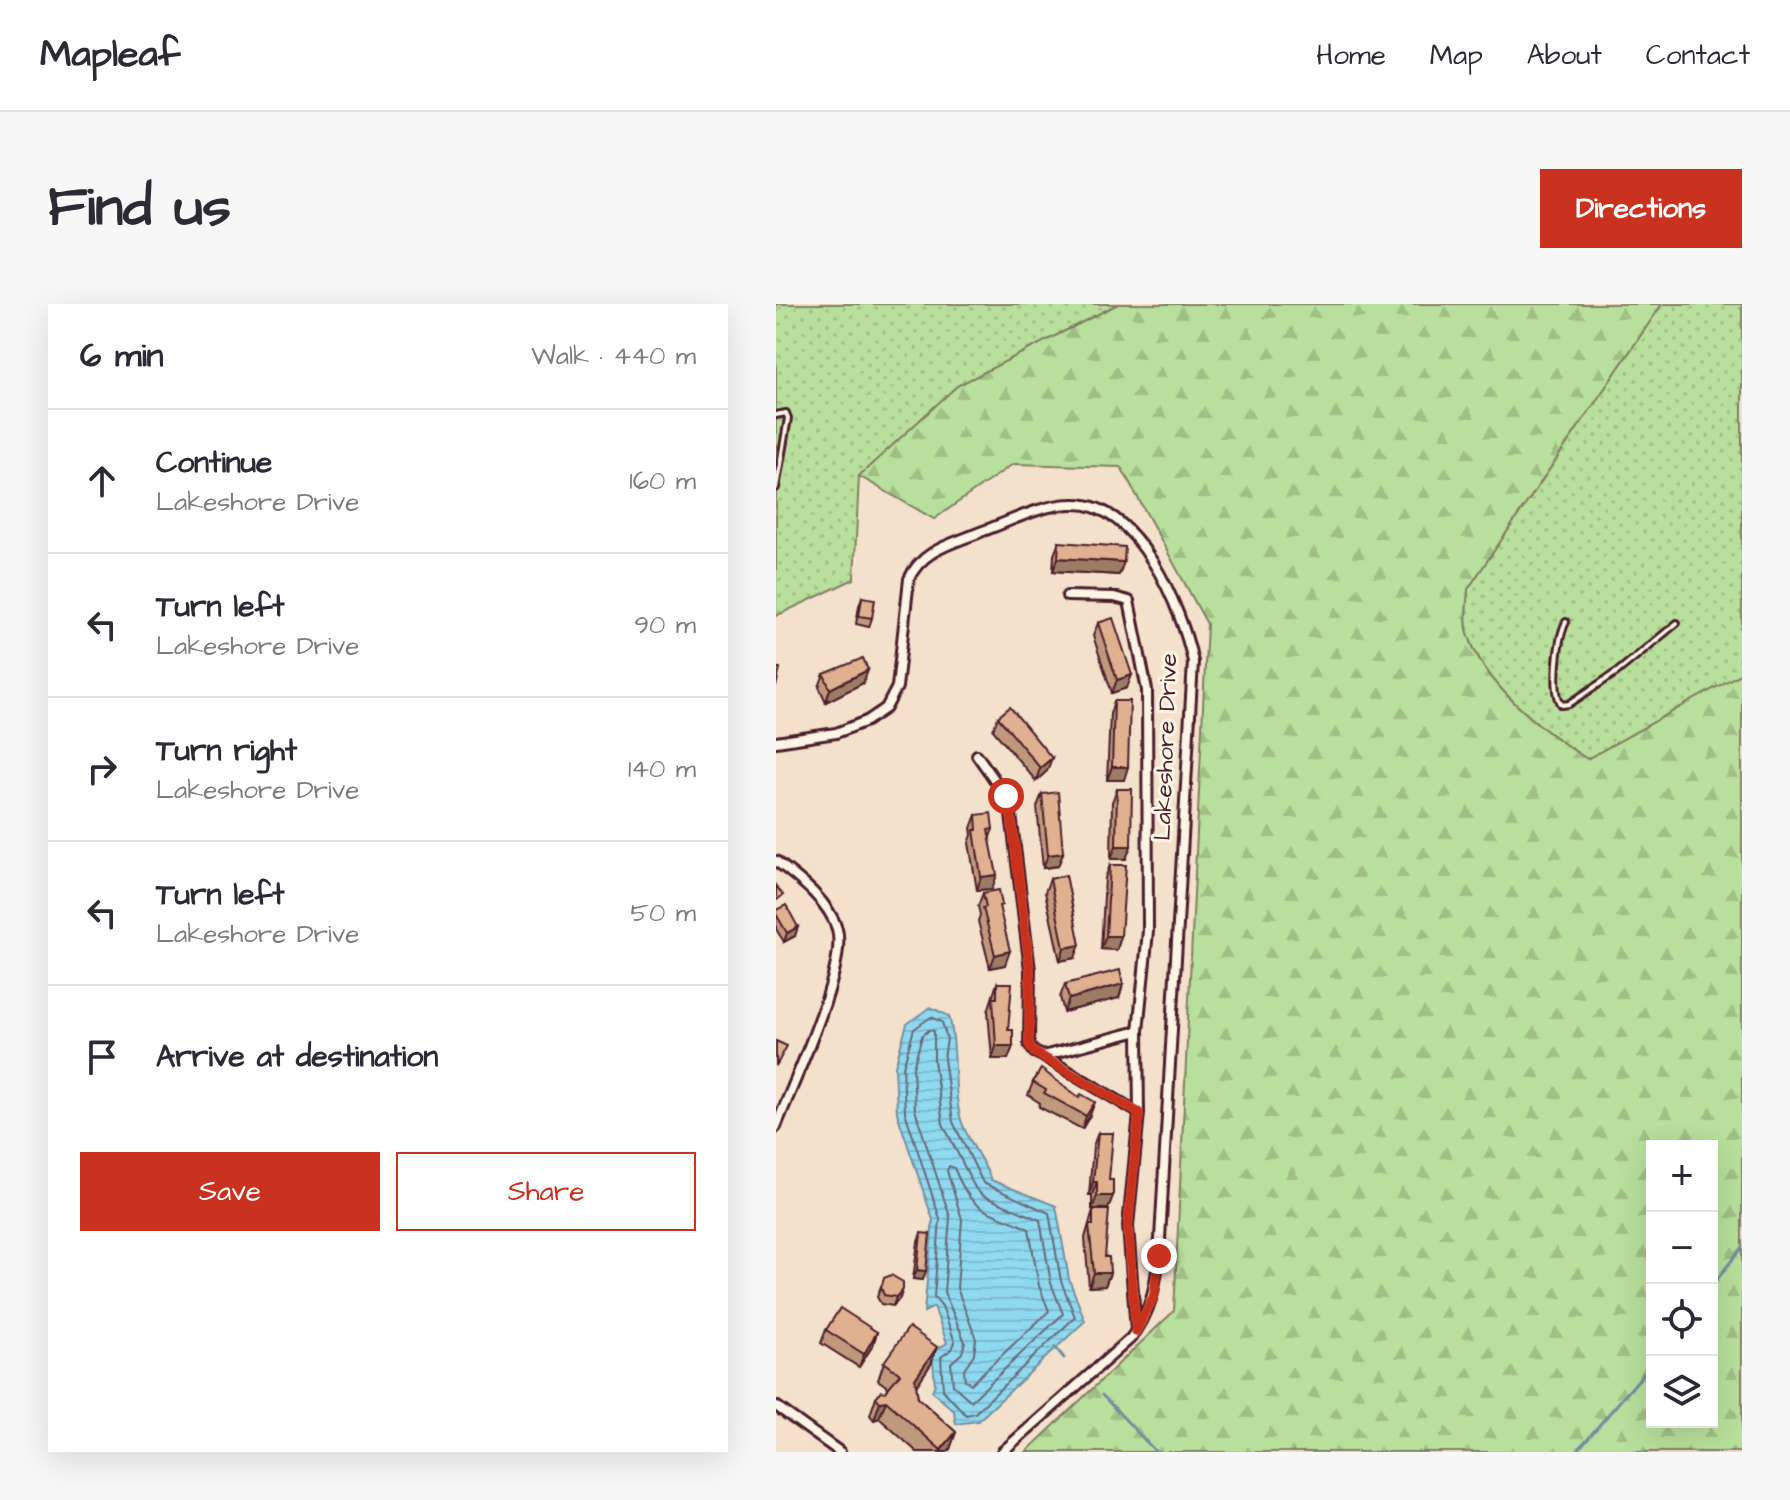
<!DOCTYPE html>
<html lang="en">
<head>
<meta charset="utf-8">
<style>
	:root { --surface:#fff; --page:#f7f7f7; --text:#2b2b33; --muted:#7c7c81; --line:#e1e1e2; --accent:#c8321e }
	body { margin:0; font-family:"Architects Daughter",sans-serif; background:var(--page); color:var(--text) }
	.controls { position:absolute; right:24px; bottom:24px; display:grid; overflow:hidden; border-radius:0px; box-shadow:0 8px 32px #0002 }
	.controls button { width:72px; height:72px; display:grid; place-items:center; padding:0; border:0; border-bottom:2px solid var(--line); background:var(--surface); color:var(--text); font:40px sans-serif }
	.stop { position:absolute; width:24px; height:24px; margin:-18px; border:6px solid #c8321e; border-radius:50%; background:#fff }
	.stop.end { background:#c8321e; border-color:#fff; box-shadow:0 2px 8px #0008 }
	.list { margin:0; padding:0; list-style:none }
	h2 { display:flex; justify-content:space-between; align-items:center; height:104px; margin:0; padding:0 32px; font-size:34px }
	h2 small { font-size:26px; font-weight:400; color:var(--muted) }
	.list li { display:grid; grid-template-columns:52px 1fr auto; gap:24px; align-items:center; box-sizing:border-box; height:144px; padding:0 32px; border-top:2px solid var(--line) }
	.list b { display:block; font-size:30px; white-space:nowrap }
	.list p { margin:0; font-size:26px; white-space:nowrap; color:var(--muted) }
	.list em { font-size:26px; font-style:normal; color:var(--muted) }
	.actions { display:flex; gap:16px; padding:24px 32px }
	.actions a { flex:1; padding:18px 0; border:2px solid var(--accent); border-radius:0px; text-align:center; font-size:28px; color:var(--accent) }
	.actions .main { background:var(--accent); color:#fff }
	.icon { flex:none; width:44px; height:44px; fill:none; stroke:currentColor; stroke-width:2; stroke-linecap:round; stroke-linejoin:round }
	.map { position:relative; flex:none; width:966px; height:1148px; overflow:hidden; border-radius:0px }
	header { display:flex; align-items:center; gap:48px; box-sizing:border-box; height:112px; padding:0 40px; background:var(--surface); border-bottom:2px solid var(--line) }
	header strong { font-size:38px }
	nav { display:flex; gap:44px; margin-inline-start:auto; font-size:28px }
	.intro { display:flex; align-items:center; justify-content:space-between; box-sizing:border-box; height:192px; padding:0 48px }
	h1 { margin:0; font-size:56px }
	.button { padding:20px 36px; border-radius:0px; background:var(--accent); color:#fff; font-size:28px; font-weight:700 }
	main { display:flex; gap:48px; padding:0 48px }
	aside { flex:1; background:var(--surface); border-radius:0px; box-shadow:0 8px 32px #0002 }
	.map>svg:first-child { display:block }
	.grass { fill:url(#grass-dots); stroke:#817f63; stroke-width:2 }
	.forest { fill:url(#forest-firs); stroke:#817f63; stroke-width:2; fill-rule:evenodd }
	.water { fill:url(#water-rules); stroke:#738fa1; stroke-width:2 }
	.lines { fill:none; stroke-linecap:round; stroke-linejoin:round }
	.shore { stroke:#66697a; stroke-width:2 }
	.stream { stroke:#738fa1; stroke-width:3 }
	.service-casing { stroke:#4a1f2b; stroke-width:10 }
	.minor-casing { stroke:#4a1f2b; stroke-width:14 }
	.service { stroke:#fcf5e5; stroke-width:4 }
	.minor { stroke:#fcf5e5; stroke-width:8 }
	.wall { fill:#c0987c; stroke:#4a1f2b; stroke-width:2 }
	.shaded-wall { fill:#9c7c65; stroke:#4a1f2b; stroke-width:2 }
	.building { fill:#dfb190; stroke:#4a1f2b; stroke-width:2 }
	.route { stroke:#c8321e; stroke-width:10 }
	.labels { text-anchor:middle; stroke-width:6; stroke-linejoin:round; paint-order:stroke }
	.street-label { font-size:24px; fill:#4a1f2b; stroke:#fcf5e5 }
</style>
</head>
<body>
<header>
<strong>Mapleaf</strong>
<nav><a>Home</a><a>Map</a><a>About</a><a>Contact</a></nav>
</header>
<div class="intro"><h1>Find us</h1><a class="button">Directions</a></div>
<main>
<aside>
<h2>6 min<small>Walk · 440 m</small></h2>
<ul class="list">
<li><svg class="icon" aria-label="ahead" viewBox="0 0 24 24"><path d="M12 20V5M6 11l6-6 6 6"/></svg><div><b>Continue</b><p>Lakeshore Drive</p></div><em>160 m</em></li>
<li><svg class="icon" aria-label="left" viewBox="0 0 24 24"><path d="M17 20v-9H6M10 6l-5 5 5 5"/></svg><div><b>Turn left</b><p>Lakeshore Drive</p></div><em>90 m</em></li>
<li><svg class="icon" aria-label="right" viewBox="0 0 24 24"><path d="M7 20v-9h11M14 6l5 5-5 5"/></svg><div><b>Turn right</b><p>Lakeshore Drive</p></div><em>140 m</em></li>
<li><svg class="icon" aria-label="left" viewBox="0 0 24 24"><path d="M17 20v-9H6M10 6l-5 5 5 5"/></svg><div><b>Turn left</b><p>Lakeshore Drive</p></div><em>50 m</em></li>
<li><svg class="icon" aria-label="arrive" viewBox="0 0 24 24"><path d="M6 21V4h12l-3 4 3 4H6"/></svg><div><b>Arrive at destination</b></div></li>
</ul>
<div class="actions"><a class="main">Save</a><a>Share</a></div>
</aside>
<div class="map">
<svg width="966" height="1148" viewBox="0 0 966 1148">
	<defs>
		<pattern id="grass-dots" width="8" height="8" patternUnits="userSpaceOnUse" patternTransform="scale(2)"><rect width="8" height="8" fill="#b8df9b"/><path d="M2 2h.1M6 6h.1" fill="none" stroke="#a0bf86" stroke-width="1.8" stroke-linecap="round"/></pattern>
		<pattern id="forest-firs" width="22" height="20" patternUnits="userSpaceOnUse" patternTransform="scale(2)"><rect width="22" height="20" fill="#b8df9b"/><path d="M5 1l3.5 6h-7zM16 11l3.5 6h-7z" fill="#a0bf86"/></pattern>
		<pattern id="water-rules" width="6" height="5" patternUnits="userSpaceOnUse" patternTransform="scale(2)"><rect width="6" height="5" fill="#8fd9f0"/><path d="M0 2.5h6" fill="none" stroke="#7dbace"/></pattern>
	</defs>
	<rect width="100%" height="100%" fill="#f3e1cc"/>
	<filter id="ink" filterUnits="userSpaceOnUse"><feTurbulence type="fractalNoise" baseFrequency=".0125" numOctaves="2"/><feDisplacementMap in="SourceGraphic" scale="16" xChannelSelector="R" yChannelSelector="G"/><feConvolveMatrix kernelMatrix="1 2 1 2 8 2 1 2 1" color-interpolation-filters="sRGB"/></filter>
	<g filter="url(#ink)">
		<g class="grass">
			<polygon points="0,0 342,0 181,82 83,172 78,275 0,312"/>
			<path d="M886 0H966V369L811 455C768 428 707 380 692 329 688 316 691 299 692 285Z"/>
		</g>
		<path class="forest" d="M342 0H886L692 285C691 299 688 316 692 329 706 380 768 428 811 455L966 369V1148H250L398 1007 431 320 345 163 237 160 158 215 83 172 181 82ZM876 842H936V1118H876Z"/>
		<path class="water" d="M154 703 173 712C182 744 176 779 184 812 189 834 207 854 215 876L280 902 293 975 309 1017 202 1117 180 1120 178 1107 156 1087 159 1080 156 1048 171 1039 158 1003 148 1008 157 916 121 809 119 762 131 720Z"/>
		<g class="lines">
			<g class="shore">
				<polygon points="155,713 166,718 171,735 168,755 177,818 207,879 273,909 285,977 299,1013 199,1109 190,1111 167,1086 165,1053 176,1045 179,1038 166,1002 158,993 164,915 129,808 127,763 138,725"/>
				<polygon points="153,726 158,727 158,756 167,820 199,884 207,892 264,916 275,979 287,1010 195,1097 177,1081 175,1059 186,1049 189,1038 168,988 174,913 139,806 137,764 146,732"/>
				<path d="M173 862 178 864C199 914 209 903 253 925L263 982 273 1007 195 1080 189 1076 188 1065 198 1050 200 1035 181 984 186 915 171 867Z"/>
			</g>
			<g class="stream">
				<polyline points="936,982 966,943"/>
				<polyline points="279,1043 288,1054"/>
				<polyline points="326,1091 380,1148"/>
				<polyline points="800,1148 876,1060"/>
			</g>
			<g class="service-casing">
				<g id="service">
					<polyline points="0,111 10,109 12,114 0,184"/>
					<path d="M790 318C782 333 775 388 786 401L793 400 841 368 901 319"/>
				</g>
			</g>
			<g class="minor-casing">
				<g id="minor">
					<polyline points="291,292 338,293 353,297 371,386 372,627 362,727"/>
					<path d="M0 438 60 429 91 417 110 404 121 383 133 275C146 245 179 239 207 227 235 217 265 201 295 200 361 196 406 305 417 358L383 952C379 984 375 1008 355 1034L226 1148"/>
					<polyline points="201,451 230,492 235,510 254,666 253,740 258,748 267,752"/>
					<path d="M0 557C22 574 53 597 61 625 72 664 16 781 0 823"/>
					<polyline points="360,1027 352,922 363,809 362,727 267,752 363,809"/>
					<polyline points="0,1102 64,1148"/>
				</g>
			</g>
			<use href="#service" class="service"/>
			<use href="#minor" class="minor"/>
		</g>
		<g class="wall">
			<polygon points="283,238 343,271 277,267 278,251"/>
			<polygon points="86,293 96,314 93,323 80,320 83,302"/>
			<polygon points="322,319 351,384 336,389 317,332"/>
			<polygon points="92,366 87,379 50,398 43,383 48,370"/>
			<polygon points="338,397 348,476 331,476 334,410"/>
			<polygon points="222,413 271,467 260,477 217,426"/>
			<polygon points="341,485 350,555 335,555 336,498"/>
			<polygon points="266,490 287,549 282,562 267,564 261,503"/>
			<polygon points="200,511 217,525 214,533 216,585 201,586 193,539 196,531 195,524"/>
			<polygon points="334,561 345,632 341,646 325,645 329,574"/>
			<polygon points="274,575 299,654 284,657 269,588"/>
			<polygon points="207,589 224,608 229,661 214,664 202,617 204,611 202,602"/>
			<polygon points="0,606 19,632 8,638 0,625"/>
			<polygon points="221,679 237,742 232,755 216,755 212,707"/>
			<polygon points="289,680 347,680 343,694 288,708 284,693"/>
			<polygon points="257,778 314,811 306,825 263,803 264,799 252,791"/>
			<polygon points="322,829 333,876 332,905 316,905 316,891 313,891 317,842"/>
			<polygon points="317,906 334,969 329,982 313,983 309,934"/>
			<polygon points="145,929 147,976 137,975 142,938"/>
			<polygon points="105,982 124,994 117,1002 105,1000 101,993"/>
			<polygon points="50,1026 101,1028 97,1041 83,1063 45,1039"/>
			<polygon points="108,1058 155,1060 140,1082 142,1094 180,1128 174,1145 171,1148 141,1148 103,1114 98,1116 94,1111 100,1093 109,1088 113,1084 102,1076"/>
		</g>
		<g class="shaded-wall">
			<polygon points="282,254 348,258 343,271 277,267"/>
			<polygon points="92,366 87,379 50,398 54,385"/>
			<polygon points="356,371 351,384 336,389 341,376"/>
			<polygon points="276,454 271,467 260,477 264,464"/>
			<polygon points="336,463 352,463 348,476 331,476"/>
			<polygon points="340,542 355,542 350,555 335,555"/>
			<polygon points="287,549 282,562 267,564 272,551"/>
			<polygon points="221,571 216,585 201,586 205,573"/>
			<polygon points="22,623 19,632 8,638 11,629"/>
			<polygon points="330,632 345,632 341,646 325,645"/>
			<polygon points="304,641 299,654 284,657 288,644"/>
			<polygon points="234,647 229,661 214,664 219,651"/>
			<polygon points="347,680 343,694 288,708 293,695"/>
			<polygon points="220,742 237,742 232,755 216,755"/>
			<polygon points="319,798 314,811 306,825 310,812"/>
			<polygon points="317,878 321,878 316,891 313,891"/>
			<polygon points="321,892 337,892 332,905 316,905"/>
			<polygon points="141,966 150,967 147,976 137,975"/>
			<polygon points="318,969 334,969 329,982 313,983"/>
			<polygon points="127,985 124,994 117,1002 120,993"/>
			<polygon points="101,1028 97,1041 83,1063 88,1050"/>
			<polygon points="161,1043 155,1060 133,1093 139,1075"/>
			<polygon points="110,1097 103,1114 98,1116 104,1098"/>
			<polygon points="180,1128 174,1145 171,1148 164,1148"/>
		</g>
		<g class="building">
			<polygon points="283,238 349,243 348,258 282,254"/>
			<polygon points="86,293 99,295 96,314 83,312"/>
			<polygon points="337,314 356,371 341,376 322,319"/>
			<polygon points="87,354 92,366 54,385 48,370"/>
			<polygon points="0,364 4,364 0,383"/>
			<polygon points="338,397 354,397 352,463 336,463"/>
			<polygon points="234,403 276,454 264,464 222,413"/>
			<polygon points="341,485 356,485 355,542 340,542"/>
			<polygon points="282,488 287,549 272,551 266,490"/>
			<polygon points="215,509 217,525 212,526 221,571 205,573 198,526 201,526 200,511"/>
			<polygon points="334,561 350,561 345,632 330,632"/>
			<polygon points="290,571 304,641 288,644 274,575"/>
			<polygon points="0,582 7,591 1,596 0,595"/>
			<polygon points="223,586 226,601 223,602 234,647 219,651 207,604 210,603 207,589"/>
			<polygon points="10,601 22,623 11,629 0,610 0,606"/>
			<polygon points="344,666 347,680 293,695 289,680"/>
			<polygon points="221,679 236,679 232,726 237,726 237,742 220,742 217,694 221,694"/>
			<polygon points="0,737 11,742 0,762"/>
			<polygon points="265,765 303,793 305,790 319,798 310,812 268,789 270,786 257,778"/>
			<polygon points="322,829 337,829 333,876 337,876 337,892 321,892 321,878 317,878"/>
			<polygon points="317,906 333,906 329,953 333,953 334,969 318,969 313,921 317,921"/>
			<polygon points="145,929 154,930 150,967 141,966"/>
			<polygon points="115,971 127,978 127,985 120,993 108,991 105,984 108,974"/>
			<polygon points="64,1004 101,1028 88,1050 50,1026"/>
			<polygon points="133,1023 161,1043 139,1075 142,1094 180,1128 165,1146 110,1097 104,1098 100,1093 105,1087 109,1088 124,1070 108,1058"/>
		</g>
	</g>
	<g class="lines" filter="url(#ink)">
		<polyline class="route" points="230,492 235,510 254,666 253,740 258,748 363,809 352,922 360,1027 378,992 383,952"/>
	</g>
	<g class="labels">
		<g class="street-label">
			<text transform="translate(389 443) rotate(-88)" y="8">Lakeshore Drive</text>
		</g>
	</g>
</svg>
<div class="controls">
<button>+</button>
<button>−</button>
<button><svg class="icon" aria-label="locate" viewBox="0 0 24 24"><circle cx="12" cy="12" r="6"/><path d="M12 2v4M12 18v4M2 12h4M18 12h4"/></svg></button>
<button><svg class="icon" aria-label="layers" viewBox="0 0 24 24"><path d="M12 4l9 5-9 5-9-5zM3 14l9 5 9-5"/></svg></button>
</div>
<div class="stop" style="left:230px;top:492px"></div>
<div class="stop end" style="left:383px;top:952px"></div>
</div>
</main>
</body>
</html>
